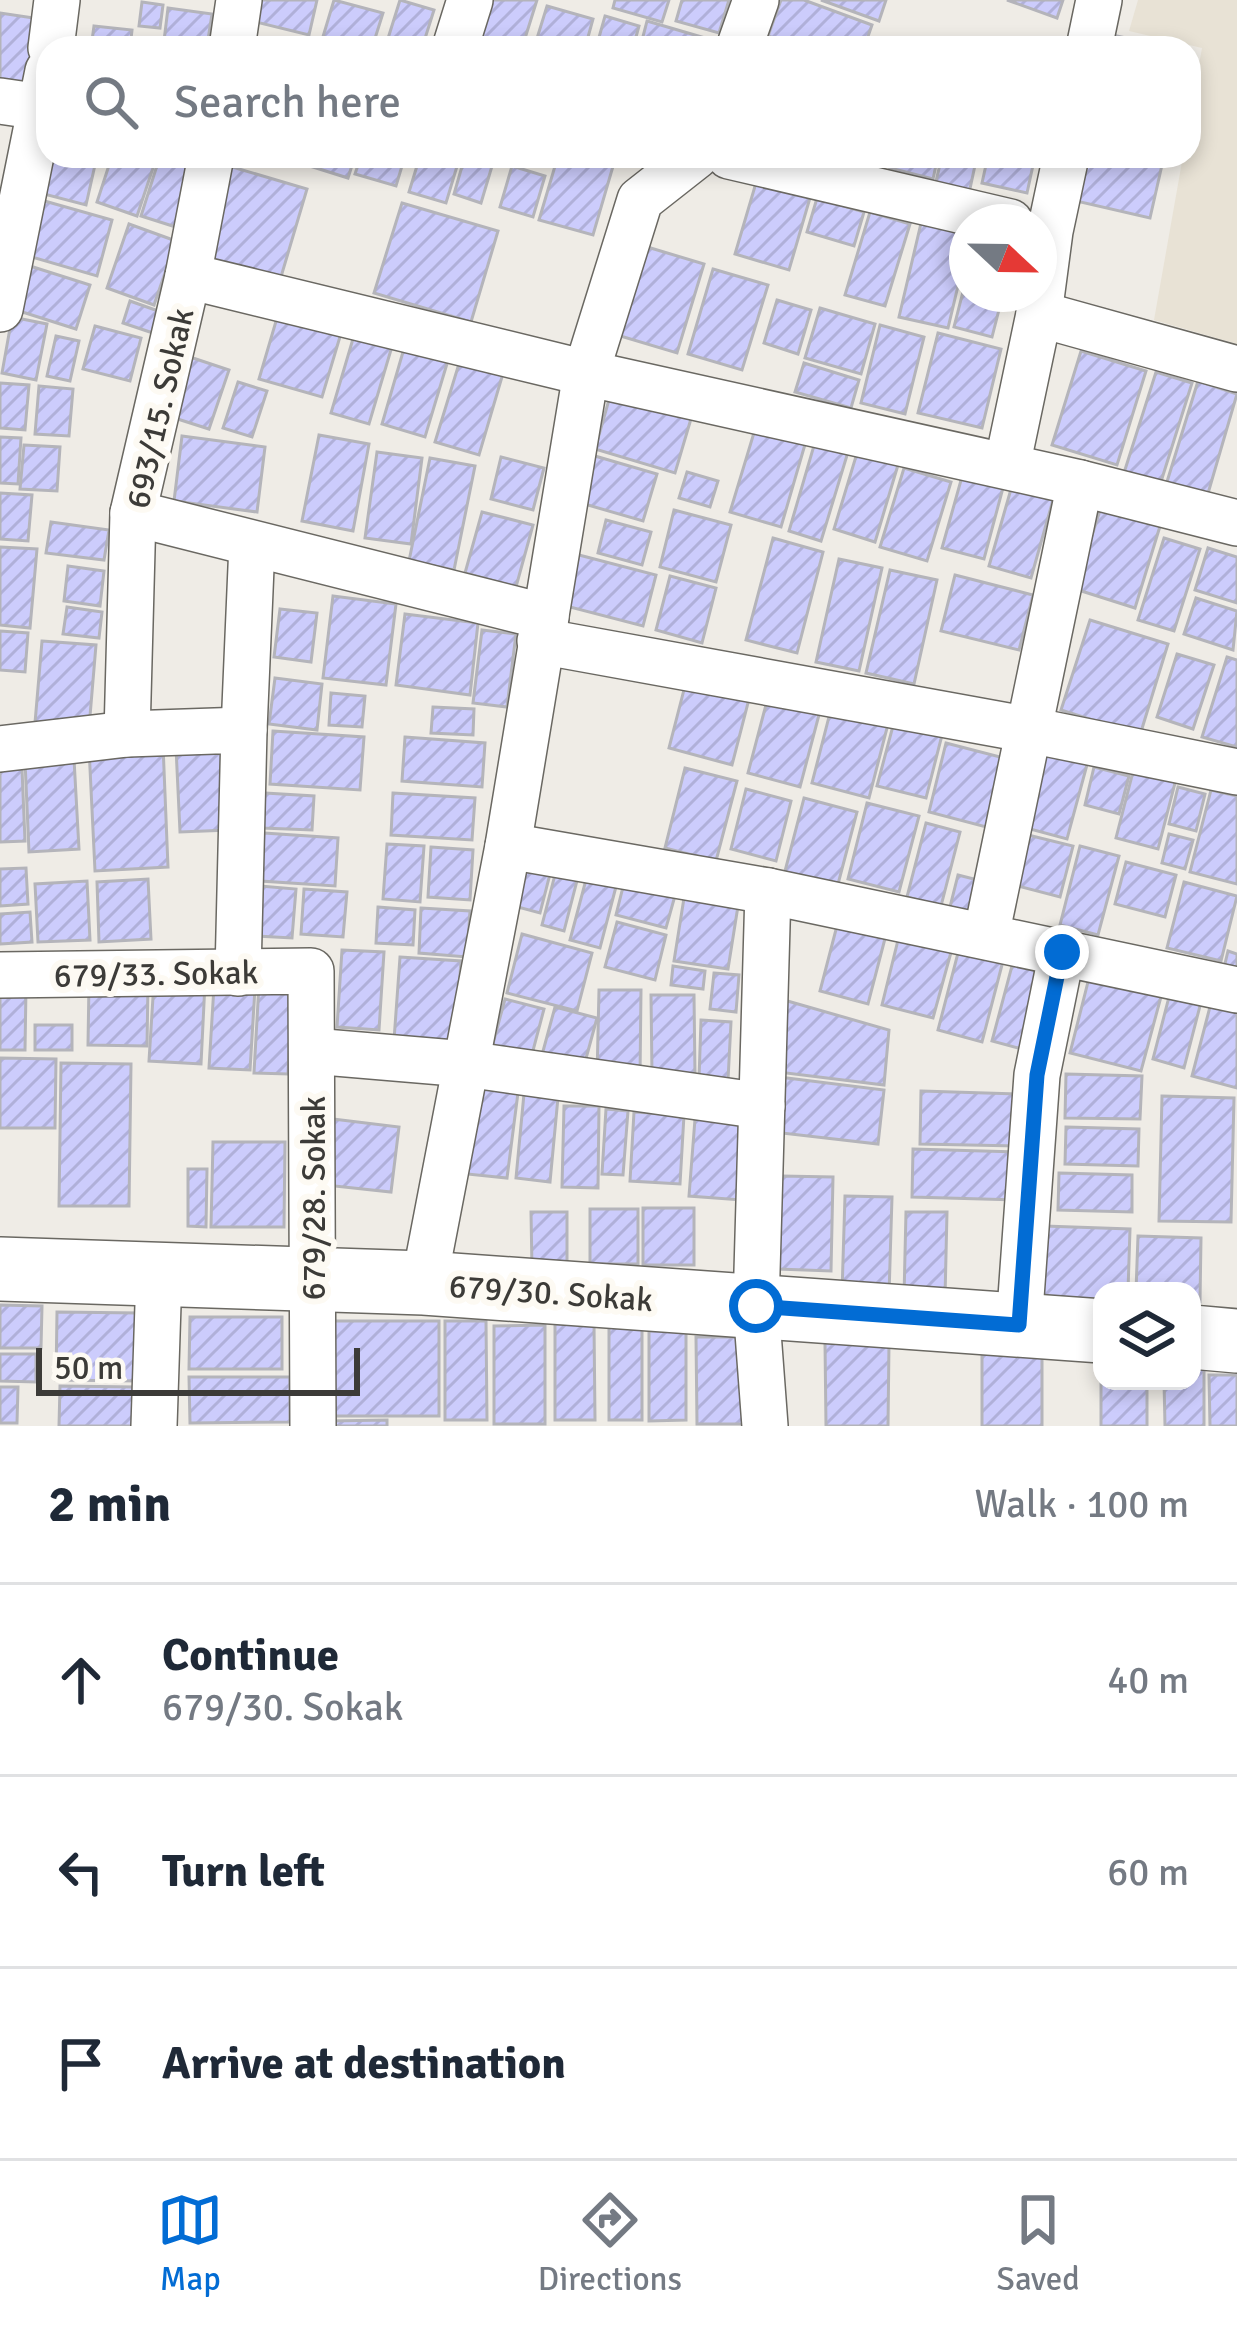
<!DOCTYPE html>
<html lang="en">
<head>
<meta charset="utf-8">
<style>
	:root { --surface:#fff; --page:#f6f6f7; --text:#1f2937; --muted:#747a83; --line:#e0e1e3; --accent:#026cd4 }
	body { margin:0; font-family:Signika,sans-serif; background:var(--page); color:var(--text) }
	.controls { position:absolute; right:36px; bottom:36px; display:grid; overflow:hidden; border-radius:24px; box-shadow:0 6px 18px #0003 }
	.controls button { width:108px; height:108px; display:grid; place-items:center; padding:0; border:0; border-bottom:3px solid var(--line); background:var(--surface); color:var(--text); font:60px sans-serif }
	.compass { position:absolute; left:949px; top:204px; width:108px; height:108px; border-radius:50%; background:var(--surface); box-shadow:0 6px 18px #0003; rotate:112deg }
	.scale { position:absolute; left:36px; bottom:30px; width:324px; box-sizing:border-box; padding-left:12px; border:6px solid #3c3b38; border-top:0; font-size:33px; line-height:42px; white-space:nowrap; color:#3c3b38; -webkit-text-stroke:9px #fdfaf3; paint-order:stroke }
	.stop { position:absolute; width:36px; height:36px; margin:-27px; border:9px solid #026cd4; border-radius:50%; background:#fff }
	.stop.end { background:#026cd4; border-color:#fff; box-shadow:0 3px 12px #0008 }
	.list { margin:0; padding:0; list-style:none }
	h2 { display:flex; justify-content:space-between; align-items:center; height:156px; margin:0; padding:0 48px; font-size:51px }
	h2 small { font-size:39px; font-weight:400; color:var(--muted) }
	.list li { display:grid; grid-template-columns:78px 1fr auto; gap:36px; align-items:center; box-sizing:border-box; height:192px; padding:0 48px; border-top:3px solid var(--line) }
	.list b { display:block; font-size:45px; white-space:nowrap }
	.list p { margin:0; font-size:39px; white-space:nowrap; color:var(--muted) }
	.list em { font-size:39px; font-style:normal; color:var(--muted) }
	.icon { flex:none; width:66px; height:66px; fill:none; stroke:currentColor; stroke-width:2; stroke-linecap:round; stroke-linejoin:round }
	.map { position:relative; flex:none; width:1237px; height:1426px; overflow:hidden }
	.search { position:absolute; background:var(--surface); box-shadow:0 6px 18px #0003; left:36px; right:36px; top:36px; height:132px; display:flex; align-items:center; gap:30px; box-sizing:border-box; padding:0 42px; border-radius:36px; color:var(--muted); font-size:45px }
	.sheet { height:732px; background:var(--surface) }
	nav { display:flex; justify-content:space-around; align-items:center; box-sizing:border-box; height:168px; border-top:3px solid var(--line); background:var(--surface); font-size:33px; color:var(--muted) }
	nav a { display:grid; justify-items:center; gap:6px }
	nav .on { color:var(--accent) }
	.map>svg:first-child { display:block }
	.built { fill:#e8e2d5 }
	.building { fill:url(#building-hatch); stroke:#b4b4ba; stroke-width:3 }
	.lines { fill:none; stroke-linecap:round; stroke-linejoin:round }
	.street-casing { stroke:#6a6862; stroke-width:48 }
	.secondary-casing { stroke:#6a6862; stroke-width:66 }
	.street { stroke:#fff; stroke-width:45 }
	.secondary { stroke:#fff; stroke-width:63 }
	.route { stroke:#026cd4; stroke-width:15 }
	.labels { text-anchor:middle; stroke-width:12; stroke-linejoin:round; paint-order:stroke }
	.street-label { font-size:33px; fill:#3c3b38; stroke:#fdfaf3 }
</style>
</head>
<body>
<div class="map">
<svg width="1237" height="1426" viewBox="0 0 1237 1426">
	<defs>
		<pattern id="building-hatch" width="6" height="6" patternUnits="userSpaceOnUse" patternTransform="scale(3)"><rect width="6" height="6" fill="#ccccfc"/><path d="M-1 1l2-2M0 6l6-6M5 7l2-2" fill="none" stroke="#b0b0d9"/></pattern>
	</defs>
	<rect width="100%" height="100%" fill="#efece6"/>
	<polygon class="built" points="1138,0 1237,0 1237,344 1154,320 1183,156 1189,156 1189,121 1202,48 1129,31"/>
	<g class="building">
		<polygon points="257,0 317,0 309,35 252,21"/>
		<polygon points="334,0 383,13 372,48 351,48 322,40"/>
		<polygon points="400,0 434,10 422,48 385,48"/>
		<polygon points="479,0 537,0 522,48 465,48"/>
		<polygon points="615,0 669,0 662,22 613,8"/>
		<polygon points="682,0 729,0 719,33 676,21"/>
		<polygon points="781,0 804,0 872,25 864,48 801,48 768,36"/>
		<polygon points="821,0 886,0 879,21"/>
		<polygon points="1007,0 1063,0 1057,18"/>
		<polygon points="142,2 163,5 160,28 139,26"/>
		<polygon points="547,6 593,19 585,48 534,48"/>
		<polygon points="168,8 212,14 207,46 164,41"/>
		<polygon points="0,13 47,20 35,95 0,89"/>
		<polygon points="605,16 639,26 633,48 596,48"/>
		<polygon points="647,21 712,40 709,48 640,48"/>
		<polygon points="94,26 132,30 130,48 91,48"/>
		<polygon points="1103,33 1172,48 1099,48"/>
		<polygon points="49,156 97,156 86,205 40,193"/>
		<polygon points="112,156 157,156 137,216 97,202"/>
		<polygon points="160,156 202,156 179,228 141,216"/>
		<polygon points="278,156 355,156 348,178"/>
		<polygon points="361,156 405,156 396,186 355,174"/>
		<polygon points="420,156 458,163 446,203 409,192"/>
		<polygon points="465,156 495,156 481,203 454,194"/>
		<polygon points="515,156 552,156 549,166"/>
		<polygon points="558,156 616,156 593,235 539,220"/>
		<polygon points="836,156 879,156 875,174 834,164"/>
		<polygon points="893,156 938,156 933,179 890,168"/>
		<polygon points="942,156 977,156 968,198 934,190"/>
		<polygon points="988,156 1035,156 1027,193 982,183"/>
		<polygon points="1087,156 1123,156 1162,165 1150,218 1076,201"/>
		<polygon points="229,166 307,189 278,287 200,264"/>
		<polygon points="512,166 545,176 533,217 500,207"/>
		<polygon points="758,176 812,191 789,270 735,254"/>
		<polygon points="817,198 864,212 854,246 807,232"/>
		<polygon points="41,200 112,220 97,276 25,255"/>
		<polygon points="402,203 498,231 471,322 374,293"/>
		<polygon points="870,212 910,224 885,306 845,295"/>
		<polygon points="922,219 967,230 967,248 948,328 899,317"/>
		<polygon points="129,224 176,241 154,305 107,288"/>
		<polygon points="644,246 704,264 677,353 617,335"/>
		<polygon points="30,266 90,285 76,329 16,310"/>
		<polygon points="713,269 768,285 742,370 688,354"/>
		<polygon points="967,276 967,294 1003,294 992,337 954,327"/>
		<polygon points="777,300 811,310 798,354 764,343"/>
		<polygon points="130,301 161,312 153,333 123,323"/>
		<polygon points="820,308 875,324 861,374 805,358"/>
		<polygon points="279,311 342,330 322,397 259,379"/>
		<polygon points="12,317 47,324 36,380 2,373"/>
		<polygon points="880,325 924,337 905,414 861,403"/>
		<polygon points="95,326 141,338 130,381 83,369"/>
		<polygon points="355,332 393,343 369,424 331,413"/>
		<polygon points="938,333 1001,349 982,428 918,413"/>
		<polygon points="56,336 79,341 70,381 47,376"/>
		<polygon points="405,345 449,357 425,437 382,424"/>
		<polygon points="1081,351 1146,371 1117,465 1052,445"/>
		<polygon points="184,355 229,370 209,429 165,415"/>
		<polygon points="461,357 504,370 479,455 435,442"/>
		<polygon points="804,363 859,380 851,408 795,392"/>
		<polygon points="1156,372 1192,383 1159,488 1123,476"/>
		<polygon points="1198,381 1237,394 1207,497 1166,485"/>
		<polygon points="238,382 267,391 252,437 223,428"/>
		<polygon points="0,383 29,385 25,430 0,428"/>
		<polygon points="39,386 73,389 69,436 35,434"/>
		<polygon points="612,389 693,412 675,473 595,449"/>
		<polygon points="756,426 806,441 781,527 730,512"/>
		<polygon points="319,435 369,444 353,531 302,521"/>
		<polygon points="182,436 265,447 257,512 174,501"/>
		<polygon points="0,437 21,438 18,484 0,483"/>
		<polygon points="815,442 848,452 821,541 789,531"/>
		<polygon points="24,445 60,447 57,491 20,489"/>
		<polygon points="377,452 422,458 411,544 365,538"/>
		<polygon points="857,453 898,465 875,542 834,529"/>
		<polygon points="595,456 657,474 643,521 581,503"/>
		<polygon points="501,457 544,468 533,510 491,499"/>
		<polygon points="430,458 475,466 454,570 409,561"/>
		<polygon points="904,468 951,482 927,561 880,547"/>
		<polygon points="687,472 718,481 710,507 679,498"/>
		<polygon points="963,473 1004,484 984,559 942,548"/>
		<polygon points="1011,489 1053,500 1031,578 989,566"/>
		<polygon points="0,493 32,495 28,541 0,539"/>
		<polygon points="1102,504 1161,523 1135,608 1075,589"/>
		<polygon points="674,510 731,525 716,582 660,567"/>
		<polygon points="482,512 533,525 516,587 465,573"/>
		<polygon points="606,520 651,532 642,565 598,553"/>
		<polygon points="51,522 109,530 104,560 46,553"/>
		<polygon points="773,538 823,552 797,653 746,640"/>
		<polygon points="1164,538 1200,549 1174,631 1138,620"/>
		<polygon points="0,547 37,549 30,628 0,625"/>
		<polygon points="1208,548 1237,557 1237,603 1195,590"/>
		<polygon points="579,555 656,575 643,626 566,606"/>
		<polygon points="839,559 882,568 859,671 816,662"/>
		<polygon points="68,566 104,571 100,606 64,601"/>
		<polygon points="890,570 937,580 914,684 866,673"/>
		<polygon points="955,575 1033,595 1019,650 941,631"/>
		<polygon points="670,576 716,588 702,643 656,630"/>
		<polygon points="333,596 396,604 386,685 323,678"/>
		<polygon points="1196,598 1237,611 1233,650 1184,634"/>
		<polygon points="67,607 102,612 99,638 63,634"/>
		<polygon points="280,609 317,613 311,662 274,657"/>
		<polygon points="405,614 478,623 470,695 396,685"/>
		<polygon points="1090,620 1168,644 1140,735 1061,710"/>
		<polygon points="482,630 516,634 507,707 473,703"/>
		<polygon points="0,631 28,633 25,672 0,670"/>
		<polygon points="42,641 96,645 89,728 35,723"/>
		<polygon points="1177,654 1214,665 1193,729 1157,717"/>
		<polygon points="1227,657 1237,660 1237,747 1202,737"/>
		<polygon points="275,678 322,684 317,730 269,724"/>
		<polygon points="687,678 750,695 732,765 669,748"/>
		<polygon points="331,693 365,696 362,727 329,725"/>
		<polygon points="768,697 820,711 800,787 748,773"/>
		<polygon points="433,707 474,709 473,735 431,733"/>
		<polygon points="831,709 888,724 869,798 812,783"/>
		<polygon points="894,722 942,735 926,798 877,786"/>
		<polygon points="273,731 364,737 360,790 270,784"/>
		<polygon points="405,737 485,743 482,787 402,781"/>
		<polygon points="946,743 1008,759 990,828 929,812"/>
		<polygon points="163,745 168,867 95,871 89,748"/>
		<polygon points="224,745 229,830 180,832 176,748"/>
		<polygon points="1039,748 1088,761 1067,839 1019,826"/>
		<polygon points="74,759 79,849 29,852 25,761"/>
		<polygon points="1094,767 1129,776 1119,814 1085,805"/>
		<polygon points="685,768 737,781 716,861 665,848"/>
		<polygon points="1134,768 1176,779 1158,849 1116,838"/>
		<polygon points="22,769 25,841 0,842 0,770"/>
		<polygon points="1178,787 1205,794 1196,831 1169,824"/>
		<polygon points="746,789 791,801 776,861 731,849"/>
		<polygon points="1211,790 1237,796 1237,884 1190,872"/>
		<polygon points="265,793 314,796 312,830 263,828"/>
		<polygon points="393,793 475,798 472,840 391,835"/>
		<polygon points="804,798 857,812 837,888 784,875"/>
		<polygon points="867,803 919,816 899,892 848,879"/>
		<polygon points="926,823 960,832 941,906 907,897"/>
		<polygon points="264,833 338,838 335,886 261,881"/>
		<polygon points="1024,834 1073,846 1060,897 1010,884"/>
		<polygon points="1169,834 1193,840 1185,869 1162,863"/>
		<polygon points="387,844 424,846 420,902 383,899"/>
		<polygon points="1080,846 1119,856 1098,935 1060,925"/>
		<polygon points="431,847 473,850 470,900 428,897"/>
		<polygon points="1126,862 1176,875 1165,917 1115,904"/>
		<polygon points="558,863 580,869 564,931 542,925"/>
		<polygon points="525,864 551,870 540,913 514,906"/>
		<polygon points="26,868 28,904 0,906 0,869"/>
		<polygon points="588,872 618,879 600,948 570,940"/>
		<polygon points="958,875 982,881 973,917 949,911"/>
		<polygon points="148,879 151,939 99,942 97,882"/>
		<polygon points="625,879 676,892 666,928 616,915"/>
		<polygon points="87,881 90,940 38,942 35,884"/>
		<polygon points="1184,882 1237,896 1221,961 1167,948"/>
		<polygon points="260,886 296,889 292,938 257,936"/>
		<polygon points="304,889 347,892 343,937 301,934"/>
		<polygon points="684,898 738,906 728,969 674,961"/>
		<polygon points="378,907 415,910 413,945 376,943"/>
		<polygon points="421,908 470,911 467,957 419,953"/>
		<polygon points="30,912 32,942 0,944 0,914"/>
		<polygon points="840,914 888,927 868,1004 820,991"/>
		<polygon points="617,922 666,935 655,980 605,967"/>
		<polygon points="900,932 953,945 933,1018 882,1005"/>
		<polygon points="522,934 592,953 577,1011 507,993"/>
		<polygon points="959,949 1003,961 982,1042 938,1030"/>
		<polygon points="342,950 384,952 379,1030 337,1027"/>
		<polygon points="1228,951 1237,954 1237,971 1224,968"/>
		<polygon points="400,957 461,961 455,1044 394,1040"/>
		<polygon points="1013,962 1043,970 1022,1049 992,1041"/>
		<polygon points="673,966 705,971 703,989 671,985"/>
		<polygon points="714,973 739,975 736,1012 710,1009"/>
		<polygon points="1090,974 1162,993 1141,1071 1070,1053"/>
		<polygon points="154,981 205,983 201,1064 149,1061"/>
		<polygon points="89,983 148,984 147,1046 88,1045"/>
		<polygon points="259,984 292,986 288,1074 254,1073"/>
		<polygon points="214,986 255,988 250,1070 209,1068"/>
		<polygon points="0,988 26,988 25,1050 0,1050"/>
		<polygon points="599,990 641,990 640,1078 597,1077"/>
		<polygon points="1170,993 1201,1002 1184,1068 1153,1059"/>
		<polygon points="651,995 694,995 695,1075 652,1075"/>
		<polygon points="505,999 544,1009 530,1062 491,1051"/>
		<polygon points="1212,999 1237,1006 1237,1088 1192,1076"/>
		<polygon points="784,1000 889,1030 884,1085 778,1072"/>
		<polygon points="555,1007 597,1018 581,1077 539,1066"/>
		<polygon points="701,1020 731,1022 728,1080 699,1079"/>
		<rect x="35" y="1025" width="37" height="25"/>
		<polygon points="0,1058 56,1059 55,1128 0,1128"/>
		<polygon points="61,1063 131,1064 129,1206 59,1206"/>
		<polygon points="1066,1074 1142,1076 1140,1119 1065,1118"/>
		<polygon points="779,1077 884,1090 878,1144 773,1132"/>
		<polygon points="480,1080 519,1085 507,1178 467,1174"/>
		<polygon points="525,1083 559,1087 550,1182 516,1178"/>
		<polygon points="921,1091 1021,1094 1020,1146 920,1144"/>
		<polygon points="1162,1096 1234,1098 1231,1222 1159,1221"/>
		<polygon points="564,1106 599,1106 598,1188 562,1187"/>
		<polygon points="606,1109 628,1111 623,1175 602,1174"/>
		<polygon points="634,1112 684,1115 680,1184 630,1181"/>
		<polygon points="333,1119 399,1127 391,1192 325,1185"/>
		<polygon points="695,1119 747,1122 741,1200 689,1196"/>
		<polygon points="1066,1127 1139,1129 1138,1166 1065,1164"/>
		<polygon points="213,1142 285,1142 284,1227 211,1227"/>
		<polygon points="913,1149 1020,1152 1019,1200 912,1197"/>
		<polygon points="188,1169 207,1169 206,1227 188,1226"/>
		<polygon points="1059,1173 1132,1175 1132,1212 1058,1210"/>
		<polygon points="781,1176 833,1177 831,1271 778,1269"/>
		<polygon points="845,1196 892,1197 889,1295 842,1293"/>
		<rect x="643" y="1208" width="51" height="57"/>
		<rect x="590" y="1209" width="48" height="55"/>
		<polygon points="531,1212 567,1212 567,1268 532,1269"/>
		<polygon points="906,1212 947,1212 945,1298 904,1297"/>
		<polygon points="1044,1226 1130,1229 1128,1291 1102,1291 1102,1299 1042,1298"/>
		<polygon points="1138,1236 1201,1238 1200,1302 1192,1302 1192,1291 1136,1291"/>
		<polygon points="0,1305 42,1306 41,1348 0,1348"/>
		<polygon points="57,1312 139,1313 138,1381 56,1380"/>
		<polygon points="190,1317 282,1317 282,1369 189,1369"/>
		<rect x="332" y="1321" width="107" height="95"/>
		<polygon points="445,1321 486,1321 487,1420 445,1420"/>
		<polygon points="555,1324 594,1324 595,1420 555,1420"/>
		<polygon points="545,1325 545,1424 494,1424 494,1326"/>
		<rect x="609" y="1327" width="33" height="93"/>
		<polygon points="686,1330 686,1420 649,1421 649,1331"/>
		<polygon points="696,1337 744,1337 744,1424 697,1424"/>
		<polygon points="825,1343 889,1343 888,1426 826,1426"/>
		<rect x="982" y="1353" width="60" height="73"/>
		<polygon points="0,1354 36,1354 36,1382 0,1381"/>
		<polygon points="1101,1364 1102,1381 1147,1381 1147,1426 1101,1426"/>
		<polygon points="1192,1367 1204,1367 1204,1426 1165,1426 1164,1381 1192,1381"/>
		<polygon points="1209,1375 1237,1375 1237,1426 1210,1426"/>
		<polygon points="189,1377 290,1377 290,1422 190,1423"/>
		<polygon points="60,1386 135,1387 135,1426 59,1426"/>
		<polygon points="0,1387 18,1387 17,1423 0,1423"/>
		<polygon points="387,1420 387,1426 329,1426 329,1421"/>
	</g>
	<g class="lines">
		<g class="street-casing">
			<g id="street">
				<polyline points="51,48 57,0"/>
				<polyline points="232,48 239,0"/>
				<polyline points="455,48 470,0"/>
				<polyline points="739,48 756,0"/>
				<polyline points="1089,48 1099,0"/>
				<polyline points="0,101 48,108"/>
				<polyline points="729,156 1010,222"/>
				<polyline points="188,276 586,373 1080,483 1237,523"/>
				<polyline points="0,309 48,71"/>
				<polyline points="1039,314 1237,369"/>
				<polyline points="1007,466 1039,314 1050,231 1066,156"/>
				<polyline points="133,513 546,617"/>
				<polyline points="540,641 1030,730 1237,772"/>
				<polyline points="244,730 252,544"/>
				<polyline points="127,734 133,513 188,276 211,156"/>
				<polyline points="0,749 127,734 244,730 238,973"/>
				<polyline points="508,846 768,891 1237,990"/>
				<polyline points="986,936 1080,483"/>
				<polyline points="0,975 311,971 313,1426"/>
				<polyline points="312,1051 466,1064 762,1106"/>
				<polyline points="424,1283 508,846 586,373 640,200 696,156"/>
				<polyline points="1019,1325 1037,1075 1062,952"/>
				<polyline points="154,1426 159,1274"/>
				<polyline points="765,1426 756,1306 768,891"/>
			</g>
		</g>
		<g class="secondary-casing">
			<g id="secondary">
				<polyline points="0,1269 424,1283 1102,1331"/>
				<polyline points="1192,1337 1237,1341"/>
			</g>
		</g>
		<use href="#street" class="street"/>
		<use href="#secondary" class="secondary"/>
	</g>
	<g class="lines">
		<polyline class="route" points="756,1306 1019,1325 1037,1075 1062,952"/>
	</g>
	<g class="labels">
		<g class="street-label">
			<text transform="translate(159 408) rotate(-77)" y="12">693/15. Sokak</text>
			<text transform="translate(156 973) rotate(-1)" y="12">679/33. Sokak</text>
			<text transform="translate(313 1198) rotate(-90)" y="12">679/28. Sokak</text>
			<text transform="translate(551 1292) rotate(4)" y="12">679/30. Sokak</text>
		</g>
	</g>
</svg>
<div class="controls">
<button><svg class="icon" aria-label="layers" viewBox="0 0 24 24"><path d="M12 4l9 5-9 5-9-5zM3 14l9 5 9-5"/></svg></button>
</div>
<svg class="compass" viewBox="-18 -18 36 36"><path d="M0-13l5 13h-10z" fill="#e53935"/><path d="M0 13l5-13h-10z" fill="#747a83"/></svg>
<div class="scale">50 m</div>
<div class="stop" style="left:756px;top:1306px"></div>
<div class="stop end" style="left:1062px;top:952px"></div>
<div class="search"><svg class="icon" aria-label="search" viewBox="0 0 24 24"><circle cx="10" cy="10" r="6"/><path d="M15 15l6 6"/></svg>Search here</div>
</div>
<section class="sheet">
<h2>2 min<small>Walk · 100 m</small></h2>
<ul class="list">
<li><svg class="icon" aria-label="ahead" viewBox="0 0 24 24"><path d="M12 20V5M6 11l6-6 6 6"/></svg><div><b>Continue</b><p>679/30. Sokak</p></div><em>40 m</em></li>
<li><svg class="icon" aria-label="left" viewBox="0 0 24 24"><path d="M17 20v-9H6M10 6l-5 5 5 5"/></svg><div><b>Turn left</b></div><em>60 m</em></li>
<li><svg class="icon" aria-label="arrive" viewBox="0 0 24 24"><path d="M6 21V4h12l-3 4 3 4H6"/></svg><div><b>Arrive at destination</b></div></li>
</ul>
</section>
<nav>
<a class="on"><svg class="icon" aria-label="map" viewBox="0 0 24 24"><path d="M3 6l6-2 6 2 6-2v14l-6 2-6-2-6 2zM9 4v14M15 6v14"/></svg>Map</a>
<a><svg class="icon" aria-label="directions" viewBox="0 0 24 24"><path d="M12 3l9 9-9 9-9-9zM9 14v-3h6M13 9l2 2-2 2"/></svg>Directions</a>
<a><svg class="icon" aria-label="saved" viewBox="0 0 24 24"><path d="M7 4h10v16l-5-4-5 4z"/></svg>Saved</a>
</nav>
</body>
</html>
